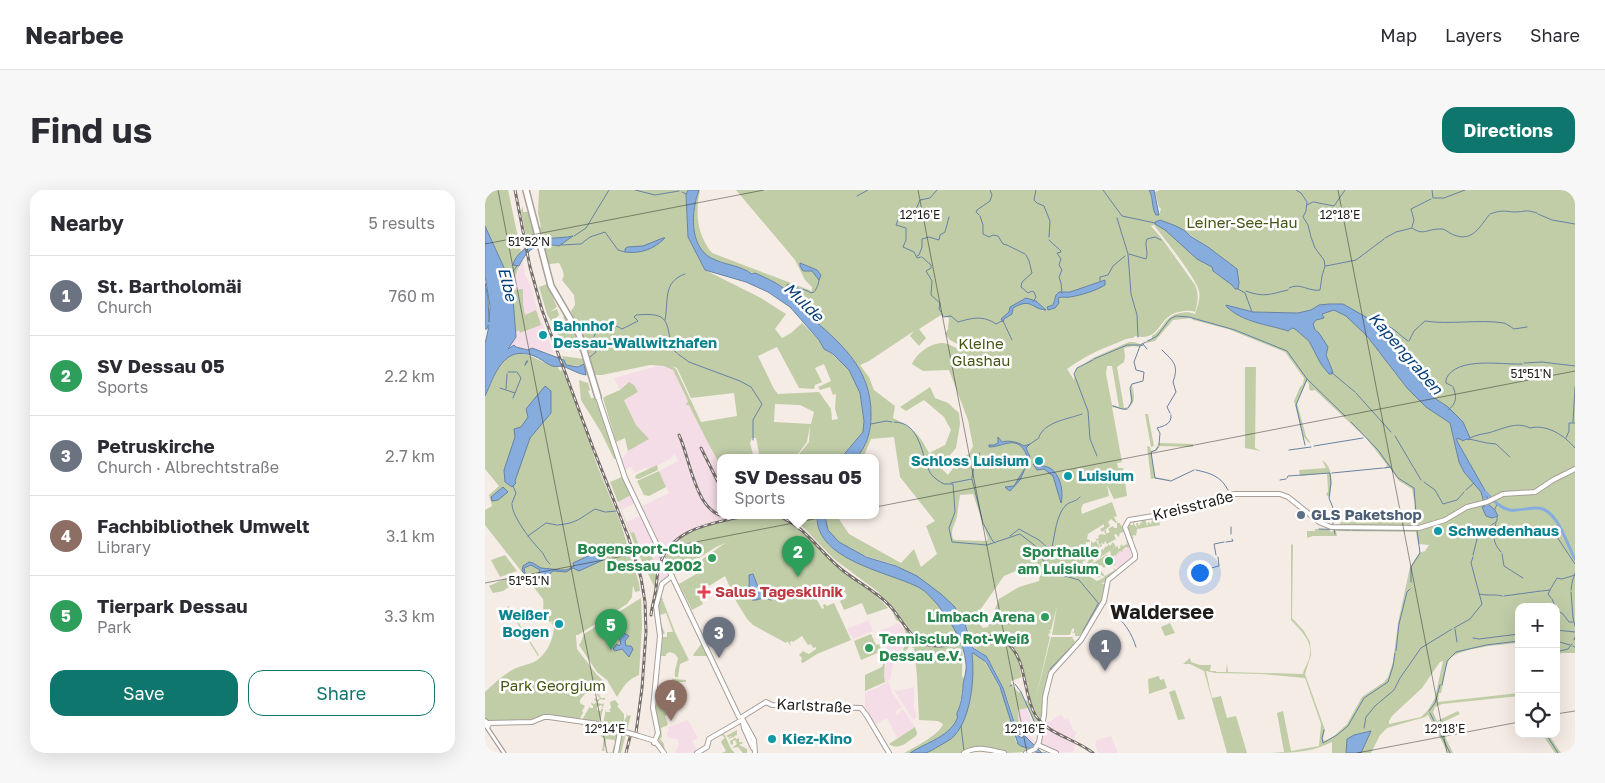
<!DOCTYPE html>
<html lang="en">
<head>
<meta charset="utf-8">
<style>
	:root { --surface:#fff; --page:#f7f7f7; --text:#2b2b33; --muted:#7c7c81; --line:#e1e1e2; --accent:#0f766e }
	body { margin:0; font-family:"Golos Text",sans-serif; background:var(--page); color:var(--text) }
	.controls { position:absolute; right:15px; bottom:15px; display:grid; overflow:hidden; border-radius:10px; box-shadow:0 5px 20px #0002 }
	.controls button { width:45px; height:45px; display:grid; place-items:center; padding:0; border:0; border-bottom:1px solid var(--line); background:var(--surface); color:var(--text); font:25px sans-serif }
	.you { position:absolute; left:714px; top:382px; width:18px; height:18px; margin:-12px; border:4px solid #fff; border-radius:50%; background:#1a73e8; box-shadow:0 0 0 8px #1a73e833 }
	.badge { display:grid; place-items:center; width:32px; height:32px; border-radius:50%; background:var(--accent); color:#fff; font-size:16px; font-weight:700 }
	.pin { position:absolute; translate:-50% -41px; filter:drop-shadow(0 1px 2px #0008) }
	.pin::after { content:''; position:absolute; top:26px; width:18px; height:15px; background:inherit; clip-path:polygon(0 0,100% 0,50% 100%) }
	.popup { position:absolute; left:232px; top:264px; width:162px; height:65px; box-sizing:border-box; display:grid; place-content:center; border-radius:10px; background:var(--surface); filter:drop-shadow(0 1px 4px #0005); font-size:16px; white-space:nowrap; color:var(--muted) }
	.popup b { font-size:19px; color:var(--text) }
	.popup::after { content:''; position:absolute; left:50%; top:100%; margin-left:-10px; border:10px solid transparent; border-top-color:var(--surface) }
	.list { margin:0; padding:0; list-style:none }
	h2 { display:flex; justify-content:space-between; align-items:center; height:65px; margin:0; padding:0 20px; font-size:21px }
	h2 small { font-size:16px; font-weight:400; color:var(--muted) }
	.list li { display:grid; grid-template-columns:32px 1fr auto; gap:15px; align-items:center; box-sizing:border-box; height:80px; padding:0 20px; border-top:1px solid var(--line) }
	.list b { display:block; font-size:19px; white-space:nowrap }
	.list p { margin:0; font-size:16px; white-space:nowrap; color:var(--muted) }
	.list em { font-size:16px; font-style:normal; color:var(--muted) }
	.actions { display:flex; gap:10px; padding:15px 20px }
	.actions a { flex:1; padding:11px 0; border:1px solid var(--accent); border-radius:15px; text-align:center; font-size:18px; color:var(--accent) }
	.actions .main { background:var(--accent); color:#fff }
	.icon { flex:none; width:28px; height:28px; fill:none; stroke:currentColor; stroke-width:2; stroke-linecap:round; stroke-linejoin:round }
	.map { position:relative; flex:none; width:1090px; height:563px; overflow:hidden; border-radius:15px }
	header { display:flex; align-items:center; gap:30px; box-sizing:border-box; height:70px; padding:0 25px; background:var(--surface); border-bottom:1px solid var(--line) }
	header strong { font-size:24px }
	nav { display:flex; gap:28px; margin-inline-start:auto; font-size:18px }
	.intro { display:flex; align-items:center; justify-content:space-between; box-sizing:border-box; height:120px; padding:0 30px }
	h1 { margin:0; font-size:35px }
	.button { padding:12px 22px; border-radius:15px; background:var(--accent); color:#fff; font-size:18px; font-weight:700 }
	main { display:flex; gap:30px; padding:0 30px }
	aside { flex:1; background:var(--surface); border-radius:15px; box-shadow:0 5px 20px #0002 }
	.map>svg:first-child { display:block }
	.commercial { fill:#f5dde7 }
	.green { fill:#c0cda7; fill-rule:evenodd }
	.water { fill:#86adde; stroke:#6782a3; fill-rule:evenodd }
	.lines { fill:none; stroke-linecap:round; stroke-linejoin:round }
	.stream { stroke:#6782a3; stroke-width:1 }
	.river { stroke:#86adde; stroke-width:3 }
	.minor-casing { stroke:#a89f99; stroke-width:5 }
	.major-casing { stroke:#a89f99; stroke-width:6 }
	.highway-casing { stroke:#a89f99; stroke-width:8 }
	.minor { stroke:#fff; stroke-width:2.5 }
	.major { stroke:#fff; stroke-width:4 }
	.highway { stroke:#fff; stroke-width:5 }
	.rail-casing { stroke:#756e6b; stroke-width:3 }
	.rail { stroke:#fff; stroke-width:1; stroke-dasharray:4; stroke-linecap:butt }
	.major-bridge-casing { stroke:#a89f99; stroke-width:6; stroke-linecap:butt }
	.major-bridge { stroke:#fff; stroke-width:4 }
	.ticks { fill:none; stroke:#201c1a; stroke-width:1; stroke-opacity:0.45 }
	.culture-dot { fill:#0f9aa8; stroke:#fff; stroke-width:2 }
	.service-dot { fill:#5c6f8a; stroke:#fff; stroke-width:2 }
	.leisure-dot { fill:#2e9e5b; stroke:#fff; stroke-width:2 }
	.health-dot { fill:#e0444e; stroke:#fff; stroke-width:2 }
	.labels { text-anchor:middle; stroke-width:5; stroke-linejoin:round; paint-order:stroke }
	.park-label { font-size:15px; fill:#445514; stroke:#fff }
	.culture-label { font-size:15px; font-weight:bold; fill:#0d838f; stroke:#fff; text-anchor:start }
	.street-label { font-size:15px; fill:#201c1a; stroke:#fff }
	.service-label { font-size:15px; font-weight:bold; fill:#4e5e75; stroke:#fff; text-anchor:start }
	.leisure-label { font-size:15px; font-weight:bold; fill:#27864d; stroke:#fff; text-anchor:end }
	.health-label { font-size:15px; font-weight:bold; fill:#be3a42; stroke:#fff; text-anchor:start }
	.water-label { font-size:16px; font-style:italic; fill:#073f7a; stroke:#fff }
	.district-label { font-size:20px; font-weight:bold; fill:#201c1a; stroke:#fff }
	.ticks-label { font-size:12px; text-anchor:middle; fill:#201c1a; stroke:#fff; stroke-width:5; stroke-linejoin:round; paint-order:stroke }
</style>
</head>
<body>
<header>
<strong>Nearbee</strong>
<nav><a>Map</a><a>Layers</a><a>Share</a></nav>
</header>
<div class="intro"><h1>Find us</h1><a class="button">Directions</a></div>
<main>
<aside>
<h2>Nearby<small>5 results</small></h2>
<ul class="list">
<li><span class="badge" style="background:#6b7280">1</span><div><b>St. Bartholomäi</b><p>Church</p></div><em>760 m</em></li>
<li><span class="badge" style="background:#2e9e5b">2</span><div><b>SV Dessau 05</b><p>Sports</p></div><em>2.2 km</em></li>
<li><span class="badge" style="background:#6b7280">3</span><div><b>Petruskirche</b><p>Church · Albrechtstraße</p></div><em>2.7 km</em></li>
<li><span class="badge" style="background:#8d6e63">4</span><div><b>Fachbibliothek Umwelt</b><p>Library</p></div><em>3.1 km</em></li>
<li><span class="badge" style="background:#2e9e5b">5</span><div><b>Tierpark Dessau</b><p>Park</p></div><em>3.3 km</em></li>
</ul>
<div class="actions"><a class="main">Save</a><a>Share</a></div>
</aside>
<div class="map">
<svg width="1090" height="563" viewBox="0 0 1090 563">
	<rect width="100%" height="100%" fill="#f6ece6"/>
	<g class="commercial">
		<polygon points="38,68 40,85 45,94 52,119 69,164 48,158 44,160 31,157 23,159 31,147 27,95"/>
		<polygon points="176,175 188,180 222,251 235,275 236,326 256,326 213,337 203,341 189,350 179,363 157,316 184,303 174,281 193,271 190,264 185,269 164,280 162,277 150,283 146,277 140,280 137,269 143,261 164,249 151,235 139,209 153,203 141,193 135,200 129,188"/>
		<polygon points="146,305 151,313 136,320 133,311"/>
		<polygon points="156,325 176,368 172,379 166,382 162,372 168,369 163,360 156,362 149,343 146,344 142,332"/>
		<polygon points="194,348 198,357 182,365 181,364"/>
		<polygon points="642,357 645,358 648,368 634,380 625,368"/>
		<polygon points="178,372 183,383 183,387 175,394 174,386"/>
		<polygon points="384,430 388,441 368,449 362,439"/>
		<polygon points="413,433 419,439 419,454 407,478 405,490 400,492 399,486 403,463 394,441"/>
		<polygon points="404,492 407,503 417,517 410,522 413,525 415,521 418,519 430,537 412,548 402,528 389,535 380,520 380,503"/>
		<polygon points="429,497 429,518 432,527 428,530 409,500 413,501"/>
		<polygon points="541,518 549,536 546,537 545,536 540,540 552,554 550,557 544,550 539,551 539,545 537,546 536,542 532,538 534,538 533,520"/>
		<polygon points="576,524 580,530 583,528 588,540 592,542 588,550 568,540 568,541 598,557 590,555 588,562 573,563 556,555 558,537 568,541 559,533 559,531 566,531"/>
		<polygon points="203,530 213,548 207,551 212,561 209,563 191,563 190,560 193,558 194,553 192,549 183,548 181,542 184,541 183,537"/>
		<polygon points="626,546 633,563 613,563 610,554 612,550"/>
	</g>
	<g class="green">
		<polygon points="0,0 23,0 36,62 30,68 28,74 34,76 27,95 0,36"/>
		<path d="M54 0H203L201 4 203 47 220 80 276 108 301 124 290 139 297 148 306 143 317 133 334 150 339 159 347 164 364 180 375 203 379 231 378 242 356 268H311L324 252 325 235 322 252 310 268H275L271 248H267L265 253 269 268H236L235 275 222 251 204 215H201L203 211 188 180 179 176 165 175 117 185H101L102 183 96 176 81 175 77 166 99 169 105 166 98 145 87 124 86 121 90 115 89 105 77 90C81 84 77 79 74 73L64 74 54 37H56L53 23ZM292 157 314 198 329 199 330 195 337 192 330 178 339 174 346 191 333 197 335 200 345 197 348 205 351 204 350 219 353 229 347 230 346 219 334 202 293 204 289 199 273 166ZM187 176 192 178 206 208 249 203 252 226 216 232 191 179ZM290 214 315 215 329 222 326 234 289 232Z"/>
		<path d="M214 0H215C210 23 212 45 227 63L327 101V97L320 90 310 70 251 0H664C669 9 666 17 671 25H674L676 19 674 17 670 2 675 0H1090V463H1077L1071 465V417H1034V453C1020 454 973 458 965 469 959 477 959 493 956 503H954L953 512 1034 503V506L957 514 950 517 948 522 952 531 973 521 975 524 954 534 968 563H963L943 525 940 527 902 538 895 545 886 563H876L885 541 869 545 862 549 861 563H847V552C828 562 807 563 786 563L799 562 792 523 798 521 806 561 834 556 836 534 820 488 777 484 730 483 721 481 727 508 736 506 742 528 751 526 762 563H742L719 481 705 474H698L705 468 706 472 715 475H726L725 481H731V482H741L742 474 743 482 818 484C819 478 822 475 824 469 829 451 816 441 806 430V355L808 354 807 428 819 441 825 452 826 465 820 484 840 540 838 549 840 551 849 546 862 534 877 507 899 492 903 487 908 472 913 433 925 377 934 363 940 361 944 355 933 354 931 342 851 341 852 346H828L822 348V341H830V339H845V341L847 342 849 338 852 339 856 332H927L930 315 927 299 914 291 905 278H900L902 275 881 248 830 200 826 201 824 199V194L822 191 812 213 821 246 825 252 824 253 818 246 809 211 815 197 818 194 819 188 800 162 743 139 708 130 706 128 688 130 670 151 661 153 662 150 667 149V146C679 139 679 126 695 123 701 122 704 122 710 124 712 117 716 109 714 101 710 86 680 50 669 35L666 36 678 50 710 95C714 104 713 113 710 122 704 120 700 121 694 122 672 126 677 152 650 146L648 148C639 148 636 152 629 154 609 162 599 167 582 179L589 190 591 179 608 168 644 152H649L655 154V157L648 156 639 158 640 166 639 172 632 177 639 218 644 217C648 210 643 201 647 195 649 205 652 213 641 220L627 217 637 272 632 273 633 278H638L642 306 629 309 622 295 624 306 598 314 596 319 597 324 627 312 632 326 629 327 631 331 633 332 631 333 626 329 623 332 625 336 617 342 615 339 619 337V334L603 344 602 349 605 350V352H601L599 362H603V360L604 363 600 364 601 370 597 372 599 375 596 377 593 373 590 375 594 380 612 391 620 387 616 385 614 388 612 386 615 385 614 383 616 381 620 386 630 380 628 377 632 381 621 392 616 393 621 395 619 408 596 446H590V443H587L589 442V438L587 439 585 445H567L572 416 566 440H564L566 442 563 445 565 447 550 512 566 447H588L586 451 588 448 590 452 594 448 595 450 569 476 565 483 557 531C531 501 547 431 485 447 478 418 455 405 432 390 425 385 418 378 410 375 385 366 340 360 340 326H352L364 344 416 373 429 359 436 377 452 364 441 336 450 331 415 287 409 247 386 249 378 268H371C381 257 386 242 386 227 387 174 354 155 321 122 314 115 309 105 301 99 290 91 262 81 249 76 238 72 226 70 218 62 204 48 208 17 214 0ZM675 30C704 40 726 61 752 79L753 99H749L747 95 728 81V77C706 66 694 50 675 35L673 32ZM620 90C611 95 603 101 593 105 586 107 579 106 573 108L570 118 567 119 569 109 574 102H585ZM541 108 551 111 558 118V121C549 115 539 107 529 117 524 122 526 125 519 129L525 122V117ZM844 114H858L900 149 948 207 963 217 981 250 978 251 971 247 972 251 1002 304 1003 314 1001 326 997 317H1001L996 302 991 294 985 289 974 272 965 233C949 223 936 213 923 199 905 179 877 130 854 121 843 117 834 127 828 134L830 140 839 151 841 165 848 182 836 174 824 151 810 139 807 138 802 141C783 133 755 134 742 115L768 122 813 123 826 120 834 115ZM456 125 464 128 463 139 460 144 465 150 476 156 473 159C469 157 462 153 458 153 445 153 432 163 427 174L438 181 464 180 483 230 488 256 484 264 477 267 463 285 455 277 471 258 475 234 474 223 463 213 450 208 445 197 415 217 421 221 439 210 459 227 466 240 460 255 444 263C434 243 427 238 408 228L410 216 389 200 384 187 375 175 384 171 429 141 425 146 434 156 441 148 434 139ZM622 176H627L634 217 627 215 621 184ZM488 304 503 349 502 351 471 350 468 349C465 339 470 335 472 326 473 319 474 312 475 305ZM533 380 555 385 554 391 534 397 514 409 503 437 498 438 491 430 493 423 519 386ZM958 471 950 508 943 520 936 527 904 534V531L907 526 937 498 955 472Z"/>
		<polygon points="38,16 38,22 45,22 52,48 45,52 42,51 36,21"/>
		<polygon points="62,94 72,117 65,122 72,119 74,125 69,130 66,131 62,124 54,97"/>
		<polygon points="38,99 38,114 40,125 51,120 56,135 35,143 34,140 31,142 28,113 28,100"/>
		<polygon points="81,125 93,145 97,160 95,161 74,146 67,134 70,131 73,137 81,133 78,126"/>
		<path d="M27 163C51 163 54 174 73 177L75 181 77 180 89 207 112 275 136 334 154 393 155 401 150 402 148 395 147 407 142 414 93 445H91L92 459 112 485 122 494 115 496 111 499 106 496 95 510V513L100 516 97 521 98 523 94 530 68 526 46 531 6 532 0 530V502C8 494 17 486 27 480 34 476 42 475 49 472 61 466 69 449 69 436L66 433 71 431 79 439 72 431 64 432C54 422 60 421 58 409L0 335V320L7 316 4 305 14 296 0 279V206L13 179 19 170Z"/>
		<polygon points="760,177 771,177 770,258 776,261 760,258"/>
		<polygon points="94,190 103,193 105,200 103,201 106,208 112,208 131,269 129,269 116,242 96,210"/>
		<polygon points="144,192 149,195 153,202 139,210 151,235 164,249 143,261 140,248 131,252 118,208 121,206 135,200"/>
		<polygon points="660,224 663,224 669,256 666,257"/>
		<path d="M674 253 708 254V257L675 256 671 261 666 262 670 287 686 290 691 288C684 293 674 287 666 289L662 256 665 257 666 261 670 260Z"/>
		<path d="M837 270C849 278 847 294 845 307L841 305 843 301 842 283 815 286 814 280 841 278Z"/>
		<polygon points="172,275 173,280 154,289 150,288 151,285"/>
		<polygon points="174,281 181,297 164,306 159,305 152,291"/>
		<polygon points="137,287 146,305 133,312 146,343 149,342 156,362 163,359 168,369 162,372 166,381 172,379 170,398 154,365 125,292"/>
		<path d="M265 326C298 326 299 328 325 349L324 352 319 349 317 353 322 356 317 367 320 363 322 365V367L307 373 325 368 323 360 325 357H327V354H324L326 350 354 379 385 399 403 418 382 425 377 413 359 420 355 411 362 406 360 402H356L359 399 357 396H355L357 394 349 398 350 401 354 398 356 400 354 402 352 401 350 402 352 404 349 406 345 405 340 395 343 406 341 408 335 400 328 403 337 419 339 418 338 415 340 414 342 416 349 413 366 450 332 464 318 473 316 472 317 468 314 465 318 461 324 464 331 459V457L328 458 326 454 324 456 325 454 323 455 317 446 308 452 307 451 305 452 306 456 302 451 301 453 268 435 262 429 251 411 240 386 224 396 222 393 211 400 218 414 207 420 194 394 218 380 215 371 240 353 231 357 191 383 181 366 182 364 198 357 194 348C214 334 241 332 265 326Z"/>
		<path d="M300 326H332C331 371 405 382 435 398 451 407 474 438 477 456 478 465 477 476 477 486L479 489 472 530C463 547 441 553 425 563H419C429 558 455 544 458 534L453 531 434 530 432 486 429 458 426 457 431 456 425 453 424 457 415 467C421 454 423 446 417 433L411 430 408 423H409L431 450V451C448 457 455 459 473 453V451C442 459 434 452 416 428 409 418 401 410 391 402L396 404 349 369 318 337Z"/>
		<polygon points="671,326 673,326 675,335 652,339 651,346 649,345 647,346 649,348 645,349 642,337 644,332 646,330 645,335 648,335 648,330 650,330 649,334 652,338 651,333 653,333 653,336 657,332 654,329 660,328 662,336 663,332 666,334 667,330 664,328 670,327 670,328 667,328 668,331 673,333"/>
		<polygon points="632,333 635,333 636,336 639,335 643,349 641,349 639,342 635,343 634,347 631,344 629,345 631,349 622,354 620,351 619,354 616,353 617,356 616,357 613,352 614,350 612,351 610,348 612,349 614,348 613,346 616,344 621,345 619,341 621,340 621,343 623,343 625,342 623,339 628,336 629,338 632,338"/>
		<polygon points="643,350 646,358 641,357 637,360 638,363 636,361 633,362 635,365 633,363 631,364 632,367 630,365 628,366 630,369 628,366 625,368 634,380 630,375 625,377 627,373 624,367 621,369 624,373 619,378 616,375 608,379 605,375 622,364 624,366 626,364 625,361 633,356 633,359 635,358 636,354 638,356 642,354 641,351"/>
		<polygon points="606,351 608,353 611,351 615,357 611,359 613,361 616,361 617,359 619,360 619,357 620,359 620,357 623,356 623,354 625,356 628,352 631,357 611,370 611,368 608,368 607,369 609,371 603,375 602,373 605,368 601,365 606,364"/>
		<polygon points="20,365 32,381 15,387 6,370"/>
		<polygon points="22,388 27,395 18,401 8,403 4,396"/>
		<path d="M180 393 175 404 178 410 177 411H178L190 442 204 470 195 474 193 487H190C189 479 192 475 193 468L190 464 185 462 181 464V466H176L177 447H182V442H188L181 423 175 425 177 437 180 443 177 445C171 426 172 410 180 393Z"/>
		<path d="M156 408 157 436 154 485C143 489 138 497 132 507L122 490 112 482 94 455 96 452 99 444Z"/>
		<polygon points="23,416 54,465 53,466 22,417"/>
		<polygon points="685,433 690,443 680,446 676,437"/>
		<polygon points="386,444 391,455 394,454 397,461 376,470 369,451"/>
		<path d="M494 447C512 445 528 454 533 471 535 477 535 482 537 487L526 491V494L534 503 535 501 540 511 543 510 548 522 556 534H550L543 518 533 520 534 539 531 538C525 513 516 490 503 469 497 459 490 463 485 450Z"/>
		<polygon points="217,453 223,466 209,466 208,465"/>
		<path d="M488 463C500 468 502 476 508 486 521 506 526 529 531 552L546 559 542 562 522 563 490 556 477 563H441L470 545 476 536 488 476 487 464Z"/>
		<polygon points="399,472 400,472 399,486 400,492 380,501 380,485 397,477"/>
		<polygon points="674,486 675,490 679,489 682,498 664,504 663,489"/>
		<path d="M187 489 201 490V492H194C186 500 184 507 184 517L182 518V525L180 526 183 535 176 538 177 547 175 549 179 554 180 563 174 550 170 514 177 512 185 498Z"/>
		<polygon points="690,500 700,529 693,530 684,502"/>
		<polygon points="113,503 116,508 120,508 120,510 115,509 112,513 118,514 119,512 118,518 116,518 118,517 116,515 112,517 112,520 116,521 116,519 118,519 115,532 110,532 113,534 105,531 98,531 97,530 105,516 105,518 108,518 108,516 106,514 108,510 107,513 109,514 112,512 109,510 110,508 112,510 115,508 112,505"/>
		<polygon points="130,510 134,515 132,516 139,524 139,531 142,526 141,522 143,526 146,525 136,563 132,563 136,546 139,546 138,552 141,538 141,540 118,534 121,519 121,522 126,522 124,520 126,518 125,512"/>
		<path d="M430 537 432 543 431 546C422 552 414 561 404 554Z"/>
		<polygon points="117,539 132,544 130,563 120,562 127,562 130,552 129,550 121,549 119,561 117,561 119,548 116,547"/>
		<polygon points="252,540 252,545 249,546 250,548 252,549 254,548 254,552 257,552 258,553 254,555 262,559 262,563 258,563 253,557 247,558 252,554 250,550 248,551 248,554 246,555 245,551 250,548 248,547 244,549 243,548 248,546 243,547 241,546"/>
		<path d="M239 544C244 552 244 558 250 563H245V561V563H237L241 561 236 552 238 549H240L238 546 236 545Z"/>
		<polygon points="1057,544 1063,544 1076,563 1070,563"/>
	</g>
	<g class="water">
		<path d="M203 0H214C206 21 204 56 226 68 239 75 255 75 267 84L270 83C283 89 296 94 306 105 312 110 316 118 321 123 354 152 387 177 386 226 386 241 382 256 371 268H356L378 242 379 231 375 203 364 180 348 164 339 159 334 150 305 117 283 102 261 92 220 80 203 47 201 4Z"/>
		<path d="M664 0H669L674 25H671C666 17 669 9 664 0Z"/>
		<path d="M675 30C685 34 698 37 705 46L723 57 752 79 754 93 753 99H750L747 95 728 81 727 77 712 69 680 40 670 34V32Z"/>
		<path d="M0 36 27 95 31 147 23 159 29 155 31 157 43 160 47 158 79 170 81 175 93 177 99 174 101 185C94 184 87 180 80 177 76 175 70 178 65 175 60 173 55 168 49 166 18 154 10 185 0 206V154L4 136 3 135 2 139H0V93L3 108 4 132 5 116 0 86Z"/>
		<path d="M88 46 74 56C54 52 43 57 34 76L28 75C30 64 40 61 45 52 58 47 74 49 88 46Z"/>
		<path d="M178 48H180C169 59 156 64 140 62V59L142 57 158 56Z"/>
		<polygon points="315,73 332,80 336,85 334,90 327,81 318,81 315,76"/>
		<path d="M620 90V95C610 101 597 105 585 107 580 108 578 106 573 108L574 113 570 118 563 120 562 117 568 115 571 105 574 102H585Z"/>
		<path d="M541 108 551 111 561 120C546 119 547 107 528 118L527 124 519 129 518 132 516 129 524 122 525 117Z"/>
		<path d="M844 114H858L881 127 948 207 963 217 978 232 985 248 984 250 982 249 977 251V250L972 248V251L1002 304 1003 314 1010 320 1013 326 1007 328 1001 326 997 317 1000 316 996 302 979 282 974 272 965 233 941 217 922 198 882 146 861 126 849 120 837 124 839 128 831 130 828 134 830 140 834 143 843 157 841 165 848 182 847 184H844L836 174 824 151 810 139 807 138 803 141C782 134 758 133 741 116V115L768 122 813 123 826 120 834 115Z"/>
		<polygon points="60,196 66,201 66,223 45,248 30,291 31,293 27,297 20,292 19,280 30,247 29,239 36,237 43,227 41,219"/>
		<path d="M513 247 517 252C524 250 533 252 539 256L545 254 541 258 545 267 535 290 525 301 522 299 520 297 529 296 540 278 542 266C533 243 519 257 504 257V255H509L513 253Z"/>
		<path d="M550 273 552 277C572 271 580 298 576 313L568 286 559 279 552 280 548 274Z"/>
		<polygon points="18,297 23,302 13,310 7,311 6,307"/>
		<path d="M332 326H340L343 340 354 352 381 367 411 376 432 386 456 404 469 416 479 431 488 458 501 466 504 471 518 498 531 538 537 544 532 545 537 548 539 545 557 563C548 563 550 560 543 558 539 557 537 557 533 554L515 497 501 472 488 463 487 464C490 487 486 527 470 545 466 550 459 553 454 556 450 558 445 562 440 563 436 563 430 563 425 563 442 552 467 546 473 526H472V523C476 515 477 506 478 497 478 490 482 482 481 474 479 451 466 432 452 414 446 408 442 402 435 398 405 382 331 371 332 326Z"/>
		<path d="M114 361 118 370 94 381 88 378 81 382 68 381 64 385C58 383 51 389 42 386L37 381 38 376 44 372 48 373 56 378 76 380H82L89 376 88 373ZM46 375 55 380 53 385H45L40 383 39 378Z"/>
		<path d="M268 384 273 397 281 398 284 404H288V409L286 410C276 405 276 411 267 410L263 403C265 396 264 392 264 385Z"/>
		<polygon points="139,443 144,446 140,451 141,456 146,456 148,459 144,467 137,459 130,461 128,459 132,454 134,456 136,453 134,448"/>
		<polygon points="886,541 876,563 861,563 862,549 869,545"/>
	</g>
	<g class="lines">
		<g class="stream">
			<polyline points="150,0 170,5 194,1"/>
			<polyline points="551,0 549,10 552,13 559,16 565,31 564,47"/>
			<polyline points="618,0 637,26 670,33"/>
			<polyline points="811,0 816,3 822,12 821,21 818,27 823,35 826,47 830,58 839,70 840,76"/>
			<polyline points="947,0 948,8 959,8 980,0"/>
			<polyline points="197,2 201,4"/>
			<polyline points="372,6 383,0"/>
			<polyline points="829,12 849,16 860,0"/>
			<polyline points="822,15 828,12"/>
			<polyline points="427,20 422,24 415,25 411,35 421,38 421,50 418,57 429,62 432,68 436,67"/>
			<polyline points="429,20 432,17 435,10 445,8 452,0"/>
			<path d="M1005 24C1016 20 1018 21 1029 22 1040 22 1040 19 1052 23"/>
			<polyline points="1053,24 1067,30 1090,34"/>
			<polyline points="494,25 491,22 492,20 505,11 507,5 505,0"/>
			<polyline points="495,26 498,35 498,44 504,47 508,45 513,46 518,54 522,55 540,64"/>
			<polyline points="632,28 643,64 646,104 652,125 653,147"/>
			<polyline points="927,37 929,30 926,19 946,9"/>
			<polyline points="89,46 101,38 124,0"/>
			<path d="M900 48 911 42 927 38C939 46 942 39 954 39 960 38 963 43 969 45 987 52 994 38 1004 25"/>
			<polyline points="564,50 576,61 576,62 572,63 576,69 574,75 577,80 574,87 576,93 577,103"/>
			<polyline points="76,55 96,54 105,47 120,42 133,60 140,62"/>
			<path d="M644 64 661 69C664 62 659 56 662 49L670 47 676 50"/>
			<polyline points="541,65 544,71 547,83 537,92 536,97 543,103 547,101 549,102 551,107 548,112"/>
			<polyline points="432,66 434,65 437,57 437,49 444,47 454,50 455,45 460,42 464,27"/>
			<polyline points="437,67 446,75 446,78 441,81 447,91 446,105 455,113 454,119 456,122"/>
			<polyline points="841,76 871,70 899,49"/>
			<polyline points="23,88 32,76"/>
			<polyline points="615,91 615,87 623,85 628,76 640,66"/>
			<path d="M300 98 303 94C309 99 319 98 326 103L329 102"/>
			<path d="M804 98C815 92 824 102 835 100L837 86 840 76"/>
			<polyline points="753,99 760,103 767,122"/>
			<polyline points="330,101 333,95 334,90"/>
			<path d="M761 101C779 108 785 104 803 100"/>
			<path d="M457 124 458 127 466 126 473 132C487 128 498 125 511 134L517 131"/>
			<path d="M180 130C184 111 177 92 200 84"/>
			<polyline points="518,131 527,150"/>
			<path d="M889 137 894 133C907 135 914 145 923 151"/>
			<polyline points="663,151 672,146 685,129 691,126 704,127 750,140 802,161 822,189 860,226"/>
			<path d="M924 151 929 141 940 131C966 135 993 129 1019 133 1022 134 1026 137 1029 139L1042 137"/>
			<polyline points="658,154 662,159"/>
			<path d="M677 160C689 172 694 175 688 192L691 202 682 217 685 223"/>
			<polyline points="193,164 204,172 255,191 266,197 277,214 268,230 268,250"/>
			<path d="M105 167 111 162 110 156 107 154C108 139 124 130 137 139L153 131 149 127 151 125C185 122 181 131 187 159L192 163"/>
			<polyline points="609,169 642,155 655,155 661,152"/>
			<polyline points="608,170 592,178 589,184 603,221 605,249 612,266"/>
			<polygon points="42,171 43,171 40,175"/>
			<polyline points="1039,173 1057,172 1090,176"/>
			<polyline points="23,182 31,182"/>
			<polyline points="846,182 870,202"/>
			<path d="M967 196 961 193V189C972 166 1015 175 1037 174"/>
			<polyline points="15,198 30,203"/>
			<polyline points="21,199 22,184"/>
			<polyline points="871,203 906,242"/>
			<polyline points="28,208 36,188 32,182"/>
			<polyline points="628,216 637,219 642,219"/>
			<polyline points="643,218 647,211 645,198 647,194 658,191 659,182 651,180 649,172 655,156 658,155"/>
			<path d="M963 220C972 214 972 206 968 197"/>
			<path d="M409 232C437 232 436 268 446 284 449 288 455 292 459 294H468L470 322 464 338 467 352 502 355 535 344 553 358 562 379 576 385"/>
			<polyline points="866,232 893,260 913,288 929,298 932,336"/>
			<polyline points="1088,232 1090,197"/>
			<polyline points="386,234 401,231 407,232"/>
			<polyline points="910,246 936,290"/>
			<path d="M554 247C559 232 583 229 597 224"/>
			<path d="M985 248C991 245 997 244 1003 243 1018 239 1031 231 1045 238 1062 234 1079 245 1090 258"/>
			<polyline points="1081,248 1084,241 1084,233 1090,233"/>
			<polyline points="984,249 1002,253 1011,254 1025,267"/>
			<polyline points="545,254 554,248"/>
			<path d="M674 255 675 243 672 238C679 236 687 234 686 225"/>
			<polyline points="820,255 811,215 822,189"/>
			<polyline points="829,256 878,248"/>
			<polyline points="673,257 671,260 666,262 670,288 686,291 709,280"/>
			<polyline points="804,260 826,257"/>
			<polyline points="494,264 495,263"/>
			<polyline points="899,278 906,277"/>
			<path d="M711 280C725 283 736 286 743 300"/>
			<polyline points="847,283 898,278"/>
			<polyline points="487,288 489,276 494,265"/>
			<polyline points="802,288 803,286 845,283 846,293 844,308 848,318 848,337"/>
			<polyline points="795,290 801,289"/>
			<polyline points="939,292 950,300 958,314 972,310 979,302"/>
			<polyline points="466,293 487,289 498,333 507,350 510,353"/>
			<polyline points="981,300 989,293"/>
			<polyline points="27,313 31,303 28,296"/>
			<path d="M27 314C27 327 47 352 56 361 60 365 60 370 65 374"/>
			<polyline points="1010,319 1012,314"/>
			<polyline points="121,322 131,321"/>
			<path d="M1011 333C1007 345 1008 353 1016 362"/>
			<path d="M73 335C93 333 95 328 110 319L120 322"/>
			<polyline points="746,337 746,344"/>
			<polyline points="1068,337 1074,350 1090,374"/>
			<polyline points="834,339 865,340"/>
			<polyline points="849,339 850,344"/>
			<polyline points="867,340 930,340"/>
			<polyline points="43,346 61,333 72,335"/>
			<polyline points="525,346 534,339 554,350 563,358"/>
			<polyline points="741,352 748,351 747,349"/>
			<path d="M567 357C570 345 571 325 581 315 586 311 591 312 595 307"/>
			<polyline points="1017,364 1019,376 1038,388"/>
			<polyline points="731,365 729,354 739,352"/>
			<polyline points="988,365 993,345 1012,331 1012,327"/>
			<polyline points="580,386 594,390 614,414"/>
			<polyline points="727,387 726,378 734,376 733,367"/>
			<polyline points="926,392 926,377 935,363 932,340"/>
			<polyline points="1065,400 1072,388 1077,389 1090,385"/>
			<polyline points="1086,400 1087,393 1090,383"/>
			<polyline points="1057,401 1065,400 1063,404 1066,408"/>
			<polyline points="1086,402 1088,428 1090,436"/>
			<path d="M994 404C1002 406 1012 404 1017 406"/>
			<polyline points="1019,406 1056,401"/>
			<polyline points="1067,409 1072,420 1078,424 1084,432 1088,432"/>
			<path d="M627 424C639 430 647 444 651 457"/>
			<polyline points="969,438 985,429 997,414 986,373 988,367"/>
			<polyline points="970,439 972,452"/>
			<polyline points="1071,440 1090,442"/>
			<polyline points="598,441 613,414"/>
			<polyline points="988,448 994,449 1034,444"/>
			<polyline points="1089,450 1090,447"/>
			<polyline points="1071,451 1085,455"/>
			<polyline points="1088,456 1090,457"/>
			<polyline points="911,461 914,434 922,402 925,399"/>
			<polyline points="1071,462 1083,459 1087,454"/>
			<polyline points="962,471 971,462 1001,455 1034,451"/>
			<polyline points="565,479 592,451"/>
			<polyline points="530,494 536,502 549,531"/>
			<polyline points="957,495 962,472"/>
			<polyline points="525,496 527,495"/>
			<polyline points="944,521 950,513 955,495"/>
			<polyline points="945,523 965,563"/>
			<polyline points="476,536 479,561"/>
			<polyline points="879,538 881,527 890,516 909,500 915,488 936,458 967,439"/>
			<polyline points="839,540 837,548 838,553 852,545 863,536 879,508 903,492 908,476 910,463"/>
			<polyline points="1061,544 1073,563"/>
			<polyline points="553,563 561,563"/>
		</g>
		<path class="river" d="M1000 302C1008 309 1014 318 1025 320 1037 322 1052 313 1063 322 1076 332 1082 354 1090 369"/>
		<g class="minor-casing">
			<polyline id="minor" points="1,536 19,563"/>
		</g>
		<g class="major-casing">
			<g id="major">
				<polyline points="113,207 140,288 254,527"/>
				<polyline points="257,527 281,512 287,515 376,518 382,526 404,563"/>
				<polyline points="258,530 269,550 270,563"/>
				<polyline points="0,531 4,534 3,536 0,535"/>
				<polyline points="4,533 47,532 59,527 64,527 113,534 140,542"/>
				<polyline points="258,533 259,538 268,558"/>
				<polyline points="154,546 170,551 179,563"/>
				<polyline points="169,553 173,543 168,518 175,446 171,416 177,394 187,386"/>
				<polyline points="553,555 571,563"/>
				<polyline points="131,563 135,542"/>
				<polyline points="212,563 222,557 224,549 255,531"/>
				<path d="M479 563C492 555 505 560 519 563"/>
				<polyline points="541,563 550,559 554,552 559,525 560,507 566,483 596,450 619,411 623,390 650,368 650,364 640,337 644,330 687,323 749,304 795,304 803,307 834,332 846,337 934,338 960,330 982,317 1002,312 1018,304 1050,302 1068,290 1090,279"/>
			</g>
		</g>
		<g class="highway-casing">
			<polyline id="highway" points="41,0 66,96 94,144 113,207"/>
		</g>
		<use href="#minor" class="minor"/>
		<use href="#major" class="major"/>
		<use href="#highway" class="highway"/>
		<g class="rail-casing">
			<g id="rail">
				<polyline points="30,0 45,77 57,120 108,258 143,346 156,388 160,412 161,442 157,498 151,543"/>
				<path d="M194 245C206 270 210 327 245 327"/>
				<polyline points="216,258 236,298"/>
				<path d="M293 326C320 336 335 362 356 379 372 392 391 401 405 416 416 428 423 445 438 453 466 466 495 432 522 453 543 470 537 504 551 526 564 545 591 549 608 563"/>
				<path d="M166 425C167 415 170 407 171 398 172 390 172 382 175 374 187 338 226 334 259 326"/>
				<polyline points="141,563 145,547"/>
			</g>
		</g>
		<use href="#rail" class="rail"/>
		<g class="major-bridge-casing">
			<polyline id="major-bridge" points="140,542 154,546"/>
		</g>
		<use href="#major-bridge" class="major-bridge"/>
	</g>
	<path class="ticks" d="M13 0 122 563M433 0 542 563M853 0 962 563M0 54 279 0M0 393 1090 181M1071 524 1090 521M872 563 1034 532"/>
	<g class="culture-dot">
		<circle cx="58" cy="145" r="5"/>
		<circle cx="554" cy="271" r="5"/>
		<circle cx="583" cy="286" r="5"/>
		<circle cx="953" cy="341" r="5"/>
		<circle cx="74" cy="434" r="5"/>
		<circle cx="287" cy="549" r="5"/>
	</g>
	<circle class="service-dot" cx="816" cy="325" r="5"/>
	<g class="leisure-dot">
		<circle cx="227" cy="368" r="5"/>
		<circle cx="624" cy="371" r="5"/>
		<circle cx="560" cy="427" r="5"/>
		<circle cx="384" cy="458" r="5"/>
	</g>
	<path class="health-dot" d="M216.5 394.5h5v5h5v5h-5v5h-5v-5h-5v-5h5z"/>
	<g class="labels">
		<g class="park-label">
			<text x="757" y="38">Leiner-See-Hau</text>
			<text x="496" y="159">Kleine<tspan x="496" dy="17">Glashau</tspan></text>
			<text x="68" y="501">Park Georgium</text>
		</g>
		<g class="culture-label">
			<text x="68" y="141">Bahnhof<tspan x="68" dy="17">Dessau-Wallwitzhafen</tspan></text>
			<text x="544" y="276" text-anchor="end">Schloss Luisium</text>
			<text x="593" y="291">Luisium</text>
			<text x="963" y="346">Schwedenhaus</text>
			<text x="64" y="430" text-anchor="end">Weißer<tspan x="64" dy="17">Bogen</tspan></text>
			<text x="297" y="554">Kiez-Kino</text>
		</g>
		<g class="street-label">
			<text transform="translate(708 316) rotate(-14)" y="5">Kreisstraße</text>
			<text transform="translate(329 516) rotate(3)" y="5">Karlstraße</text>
		</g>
		<g class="service-label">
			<text x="826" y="330">GLS Paketshop</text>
		</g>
		<g class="leisure-label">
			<text x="217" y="364">Bogensport-Club<tspan x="217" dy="17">Dessau 2002</tspan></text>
			<text x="614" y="367">Sporthalle<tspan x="614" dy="17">am Luisium</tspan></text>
			<text x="550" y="432">Limbach Arena</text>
			<text x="394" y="454" text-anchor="start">Tennisclub Rot-Weiß<tspan x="394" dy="17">Dessau e.V.</tspan></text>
		</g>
		<g class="health-label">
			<text x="230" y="407">Salus Tagesklinik</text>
		</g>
		<g class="water-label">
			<text transform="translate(23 94) rotate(76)" y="6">Elbe</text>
			<text transform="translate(319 112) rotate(44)" y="6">Mulde</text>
			<text transform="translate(921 163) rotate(49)" y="6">Kapengraben</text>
		</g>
		<g class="district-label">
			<text x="677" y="429">Waldersee</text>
		</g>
	</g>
	<g class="ticks-label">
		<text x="435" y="29">12°16'E</text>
		<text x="855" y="29">12°18'E</text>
		<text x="44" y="56">51°52'N</text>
		<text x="1046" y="188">51°51'N</text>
		<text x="44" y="395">51°51'N</text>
		<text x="120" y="543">12°14'E</text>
		<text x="540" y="543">12°16'E</text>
		<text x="960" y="543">12°18'E</text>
	</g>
</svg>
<div class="controls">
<button>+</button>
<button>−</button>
<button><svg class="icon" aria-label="locate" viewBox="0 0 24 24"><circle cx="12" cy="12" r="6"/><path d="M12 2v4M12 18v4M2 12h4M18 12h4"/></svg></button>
</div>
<div class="you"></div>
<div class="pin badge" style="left:620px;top:481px;background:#6b7280">1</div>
<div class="pin badge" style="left:313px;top:387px;background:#2e9e5b">2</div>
<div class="popup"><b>SV Dessau 05</b>Sports</div>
<div class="pin badge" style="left:234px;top:468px;background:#6b7280">3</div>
<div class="pin badge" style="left:186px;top:531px;background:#8d6e63">4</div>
<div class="pin badge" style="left:126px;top:460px;background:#2e9e5b">5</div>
</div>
</main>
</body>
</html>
